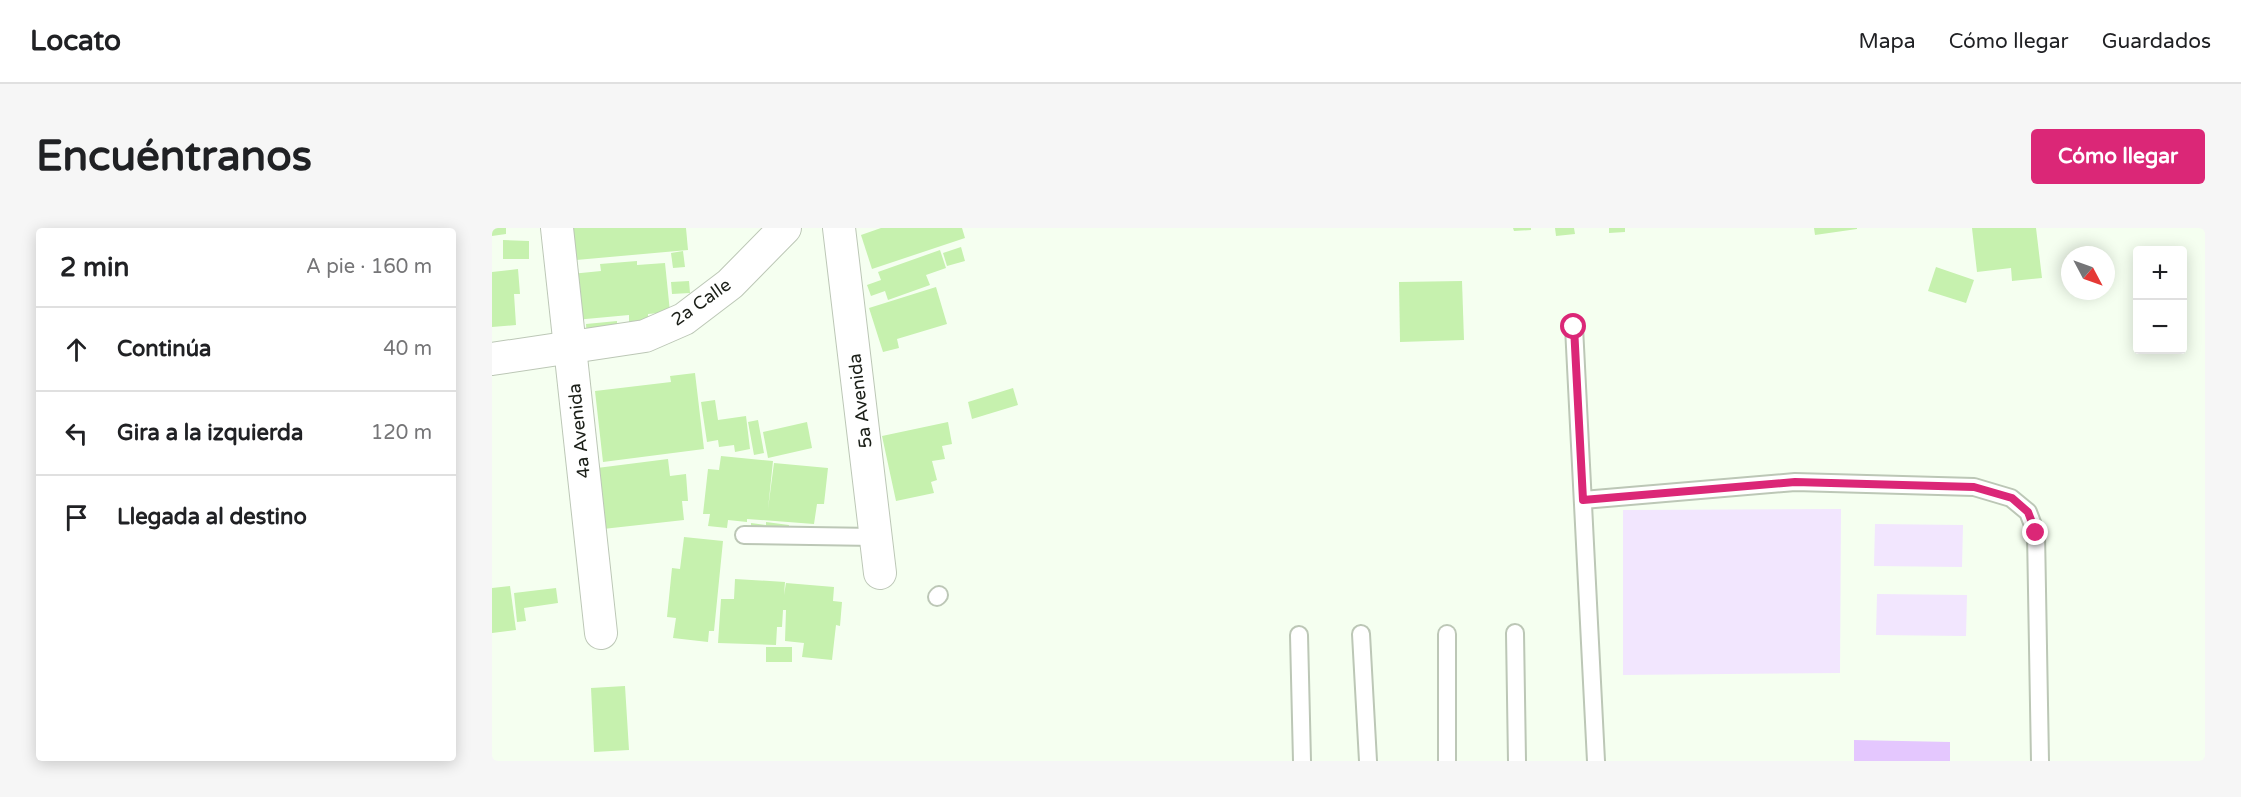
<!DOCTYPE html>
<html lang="es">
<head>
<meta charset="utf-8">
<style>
	:root { --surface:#fff; --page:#f6f6f6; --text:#202124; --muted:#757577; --line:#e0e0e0; --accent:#db2777 }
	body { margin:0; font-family:"Varela Round",sans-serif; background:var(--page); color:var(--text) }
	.controls { position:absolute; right:18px; top:18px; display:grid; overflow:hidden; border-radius:6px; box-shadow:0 3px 15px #0003 }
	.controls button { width:54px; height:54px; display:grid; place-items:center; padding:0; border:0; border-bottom:2px solid var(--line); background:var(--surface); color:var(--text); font:30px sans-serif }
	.compass { position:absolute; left:1569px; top:18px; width:54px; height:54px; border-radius:50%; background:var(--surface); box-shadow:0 3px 15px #0003; rotate:131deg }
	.stop { position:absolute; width:18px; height:18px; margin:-14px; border:4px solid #db2777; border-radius:50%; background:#fff }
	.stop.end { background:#db2777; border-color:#fff; box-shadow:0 2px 6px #0008 }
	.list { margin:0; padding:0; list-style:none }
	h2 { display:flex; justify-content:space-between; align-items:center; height:78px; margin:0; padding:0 24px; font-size:26px }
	h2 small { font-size:20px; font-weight:400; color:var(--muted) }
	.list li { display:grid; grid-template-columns:39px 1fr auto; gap:18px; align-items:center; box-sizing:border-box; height:84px; padding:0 24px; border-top:2px solid var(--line) }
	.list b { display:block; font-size:22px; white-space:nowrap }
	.list em { font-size:20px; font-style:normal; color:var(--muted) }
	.icon { flex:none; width:33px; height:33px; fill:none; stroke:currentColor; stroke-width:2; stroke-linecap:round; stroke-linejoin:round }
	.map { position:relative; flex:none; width:1713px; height:533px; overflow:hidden; border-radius:6px }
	header { display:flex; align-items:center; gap:36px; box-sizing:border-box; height:84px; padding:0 30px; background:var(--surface); border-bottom:2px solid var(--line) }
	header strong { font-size:28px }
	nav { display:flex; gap:33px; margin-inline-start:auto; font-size:21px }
	.intro { display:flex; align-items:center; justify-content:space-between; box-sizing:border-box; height:144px; padding:0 36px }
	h1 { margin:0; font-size:42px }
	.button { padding:15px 27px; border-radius:6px; background:var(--accent); color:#fff; font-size:21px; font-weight:700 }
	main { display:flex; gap:36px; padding:0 36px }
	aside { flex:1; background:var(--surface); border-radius:6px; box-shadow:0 3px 15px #0003 }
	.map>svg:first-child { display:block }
	.green { fill:#f2e6fe }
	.water { fill:#e4c7fe }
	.building { fill:#c6f1ae }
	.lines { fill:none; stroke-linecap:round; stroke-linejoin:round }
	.service-casing { stroke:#bcc7b6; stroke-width:20 }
	.minor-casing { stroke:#bcc7b6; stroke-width:34 }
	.service { stroke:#fff; stroke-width:16 }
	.minor { stroke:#fff; stroke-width:32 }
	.route { stroke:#db2777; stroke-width:8 }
	.labels { text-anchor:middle; stroke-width:4.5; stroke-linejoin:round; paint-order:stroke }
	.street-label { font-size:18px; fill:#1b1f18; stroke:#fff }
</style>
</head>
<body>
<header>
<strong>Locato</strong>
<nav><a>Mapa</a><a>Cómo llegar</a><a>Guardados</a></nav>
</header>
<div class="intro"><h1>Encuéntranos</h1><a class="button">Cómo llegar</a></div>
<main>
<aside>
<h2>2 min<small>A pie · 160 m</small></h2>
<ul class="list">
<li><svg class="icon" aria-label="ahead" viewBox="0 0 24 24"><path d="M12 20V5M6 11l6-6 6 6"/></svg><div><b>Continúa</b></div><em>40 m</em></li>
<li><svg class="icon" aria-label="left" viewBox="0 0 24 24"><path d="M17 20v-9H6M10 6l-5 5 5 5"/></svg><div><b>Gira a la izquierda</b></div><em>120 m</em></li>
<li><svg class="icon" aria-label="arrive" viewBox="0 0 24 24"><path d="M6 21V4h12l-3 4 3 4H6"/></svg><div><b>Llegada al destino</b></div></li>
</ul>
</aside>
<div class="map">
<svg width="1713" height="533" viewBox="0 0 1713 533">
	<rect width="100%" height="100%" fill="#f5fff0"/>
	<g class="green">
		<polygon points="1349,281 1348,445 1131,447 1131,282"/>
		<polygon points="1383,296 1471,297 1470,339 1382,338"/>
		<polygon points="1385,366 1475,367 1474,408 1384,407"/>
	</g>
	<polygon class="water" points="1362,512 1458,514 1458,533 1362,533"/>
	<g class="building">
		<polygon points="0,0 14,0 14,6 0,8"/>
		<polygon points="80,0 194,0 196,22 73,33"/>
		<polygon points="389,0 470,0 473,10 380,41 369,7"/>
		<polygon points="1021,0 1039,0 1039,2 1022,3"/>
		<polygon points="1063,0 1082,0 1083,6 1064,8"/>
		<polygon points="1117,0 1133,0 1133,4 1117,5"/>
		<polygon points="1322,0 1365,0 1365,1 1323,7"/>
		<polygon points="1480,0 1544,0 1550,50 1520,53 1519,40 1485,44"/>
		<polygon points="11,12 37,13 37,31 11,31"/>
		<polygon points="469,19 473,33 455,38 451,25"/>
		<polygon points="448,22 454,40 434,47 438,57 396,72 393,63 379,68 375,57 389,52 386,44"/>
		<polygon points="191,23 193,39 181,40 179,25"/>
		<polygon points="145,33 145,37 173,35 178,84 156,86 156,94 137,95 137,87 83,92 79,46 109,43 108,36"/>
		<polygon points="1444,39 1482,52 1474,75 1436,63"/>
		<polygon points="26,41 28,66 22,66 24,97 0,99 0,44"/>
		<polygon points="197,53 198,65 180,66 179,54"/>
		<polygon points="970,53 972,112 908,114 907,54"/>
		<polygon points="444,59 455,96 405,111 407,120 391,124 377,80"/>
		<polygon points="125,93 125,99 95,112 94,96"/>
		<polygon points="203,145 212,221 111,234 103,163 179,154 178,148"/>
		<polygon points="521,160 526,177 480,191 476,174"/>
		<polygon points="223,172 226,192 254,188 258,221 243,224 242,217 227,219 226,212 215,214 209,174"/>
		<polygon points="266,192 272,225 262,227 256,194"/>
		<polygon points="315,194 320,220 276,230 271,204"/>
		<polygon points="456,194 460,216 450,218 453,231 440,233 445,252 439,254 442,265 404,273 390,208"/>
		<polygon points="229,228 281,233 276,281 282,235 336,240 332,276 325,276 322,296 255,291 255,294 236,292 235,300 216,298 218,286 211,286 216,241 227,242"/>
		<polygon points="176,231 178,248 194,246 196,273 190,273 192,292 111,301 105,240"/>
		<polygon points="274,294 297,297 295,317 246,313 252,305 253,298 259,299 259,295 274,297"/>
		<polygon points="192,309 231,313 222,403 217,403 216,414 181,410 184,390 175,389 180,340 188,341"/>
		<polygon points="243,351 293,354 292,367 294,355 342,359 341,373 350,374 348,398 344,397 340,432 310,429 312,415 293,413 294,382 291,382 290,399 285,399 284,417 226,415 229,371 242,371"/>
		<polygon points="18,358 24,402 0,405 0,360"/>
		<polygon points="64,360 66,375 32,380 34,393 25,394 22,365"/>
		<rect x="274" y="419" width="26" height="15"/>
		<polygon points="133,458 137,522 102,524 99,460"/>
	</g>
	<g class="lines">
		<g class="service-casing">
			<g id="service">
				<polyline points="1082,99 1104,533"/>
				<polyline points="1091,272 1303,254 1482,259 1519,270 1536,284 1544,305 1548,533"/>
				<polyline points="252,307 383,309"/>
				<polyline points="445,369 447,367"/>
				<polyline points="1023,405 1025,533"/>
				<polyline points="869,406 876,533"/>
				<polyline points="955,406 955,533"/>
				<polyline points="807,407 810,533"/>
			</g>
		</g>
		<g class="minor-casing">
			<g id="minor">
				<polyline points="65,0 109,405"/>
				<polyline points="347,0 388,345"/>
				<polyline points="0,131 153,108 192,91 238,56 293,0"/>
			</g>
		</g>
		<use href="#service" class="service"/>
		<use href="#minor" class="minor"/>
	</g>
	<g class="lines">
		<polyline class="route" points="1082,99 1091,272 1303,254 1482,259 1520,270 1536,284 1544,305"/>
	</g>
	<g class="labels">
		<g class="street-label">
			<text transform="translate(209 74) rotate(-35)" y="6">2a Calle</text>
			<text transform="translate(368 173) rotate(-97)" y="6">5a Avenida</text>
			<text transform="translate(87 203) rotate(-96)" y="6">4a Avenida</text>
		</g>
	</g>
</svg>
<div class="controls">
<button>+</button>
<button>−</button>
</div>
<svg class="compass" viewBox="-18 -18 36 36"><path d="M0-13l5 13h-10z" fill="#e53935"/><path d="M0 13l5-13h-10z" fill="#757577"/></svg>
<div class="stop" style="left:1082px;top:99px"></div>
<div class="stop end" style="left:1544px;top:305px"></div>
</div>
</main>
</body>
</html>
